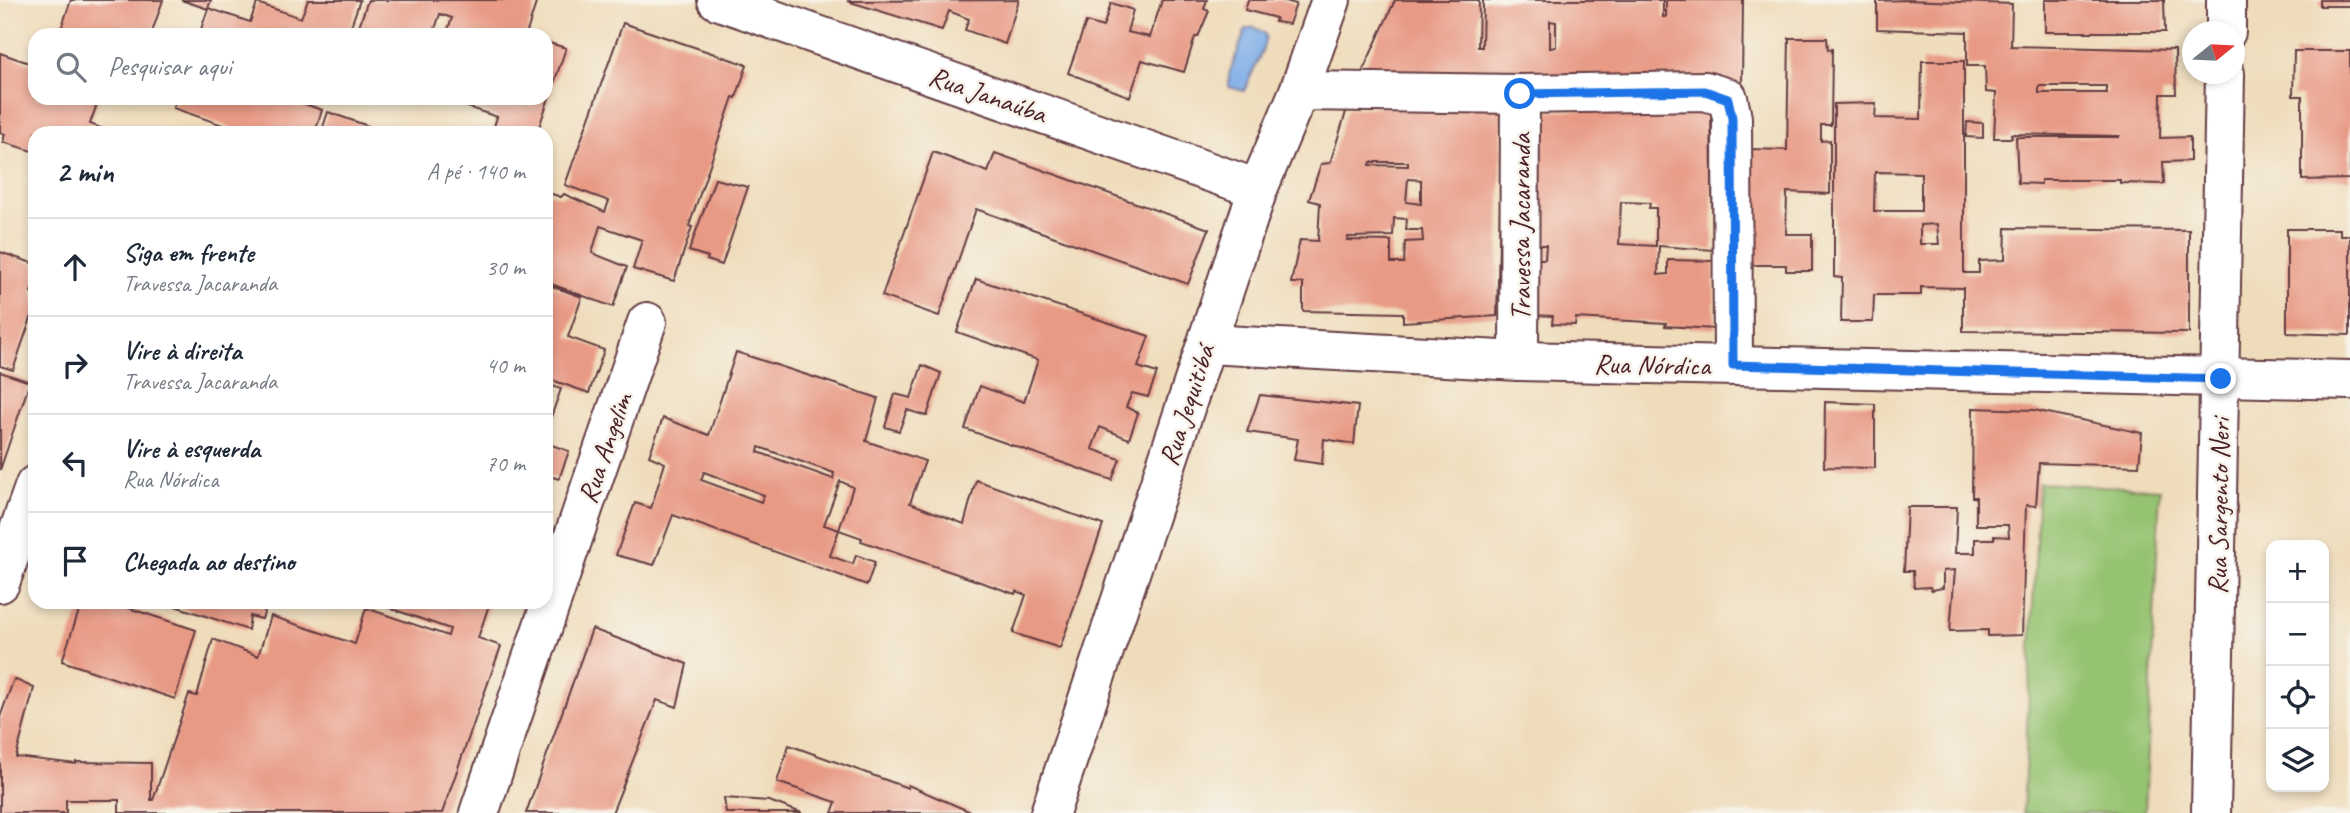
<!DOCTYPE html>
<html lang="pt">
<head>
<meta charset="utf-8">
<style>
	:root { --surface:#fff; --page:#f6f6f7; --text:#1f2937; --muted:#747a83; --line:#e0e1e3 }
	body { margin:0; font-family:Caveat,sans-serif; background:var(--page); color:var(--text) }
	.controls { position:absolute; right:21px; bottom:21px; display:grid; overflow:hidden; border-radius:14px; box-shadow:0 4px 10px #0003 }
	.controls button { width:63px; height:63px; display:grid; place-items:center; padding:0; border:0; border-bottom:2px solid var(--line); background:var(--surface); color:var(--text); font:35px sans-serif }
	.compass { position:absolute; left:2182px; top:21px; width:63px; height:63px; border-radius:50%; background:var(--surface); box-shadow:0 4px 10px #0003; rotate:72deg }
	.stop { position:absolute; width:21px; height:21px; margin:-16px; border:5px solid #1a73e8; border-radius:50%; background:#fff }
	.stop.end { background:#1a73e8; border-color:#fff; box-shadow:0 2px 7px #0008 }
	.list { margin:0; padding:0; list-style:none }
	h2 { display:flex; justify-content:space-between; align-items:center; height:91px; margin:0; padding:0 28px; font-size:30px }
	h2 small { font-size:23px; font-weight:400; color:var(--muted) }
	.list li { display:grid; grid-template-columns:46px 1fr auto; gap:21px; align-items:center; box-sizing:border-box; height:98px; padding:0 28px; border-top:2px solid var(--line) }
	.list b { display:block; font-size:26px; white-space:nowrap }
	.list p { margin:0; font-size:23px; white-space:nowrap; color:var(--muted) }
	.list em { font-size:23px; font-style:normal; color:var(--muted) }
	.icon { flex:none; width:38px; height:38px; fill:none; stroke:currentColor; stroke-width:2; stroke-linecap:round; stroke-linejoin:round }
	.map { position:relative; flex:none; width:2350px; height:813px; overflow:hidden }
	.search { position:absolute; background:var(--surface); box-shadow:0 4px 10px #0003; left:28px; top:28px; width:525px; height:77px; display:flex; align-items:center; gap:18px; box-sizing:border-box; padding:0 24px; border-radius:21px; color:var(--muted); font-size:26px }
	.panel { position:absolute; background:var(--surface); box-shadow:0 4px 10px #0003; left:28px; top:126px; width:525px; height:483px; border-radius:21px }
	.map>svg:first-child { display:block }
	.green { fill:#95c371; stroke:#70714e; stroke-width:2 }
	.water { fill:#7eade8; stroke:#64668a; stroke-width:2 }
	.building { fill:#e89a85; fill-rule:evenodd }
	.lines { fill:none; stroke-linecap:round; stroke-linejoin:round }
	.street-casing { stroke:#633b41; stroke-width:42 }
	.street { stroke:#fff; stroke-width:38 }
	.route { stroke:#1a73e8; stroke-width:9 }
	.labels { text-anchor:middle; stroke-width:5; stroke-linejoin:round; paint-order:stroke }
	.street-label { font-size:28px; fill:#4a1f2b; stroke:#f7f3e8 }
</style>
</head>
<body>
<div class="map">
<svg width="2350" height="813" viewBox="0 0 2350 813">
	<rect width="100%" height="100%" fill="#f7f3e8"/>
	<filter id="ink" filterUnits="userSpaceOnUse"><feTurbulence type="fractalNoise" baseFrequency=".0143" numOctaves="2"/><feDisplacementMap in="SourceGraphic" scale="14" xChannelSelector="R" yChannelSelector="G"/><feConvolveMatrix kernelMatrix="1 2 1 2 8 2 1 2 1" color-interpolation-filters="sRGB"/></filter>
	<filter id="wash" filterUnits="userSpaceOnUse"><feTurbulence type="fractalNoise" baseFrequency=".00686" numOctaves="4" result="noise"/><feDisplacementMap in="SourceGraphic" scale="28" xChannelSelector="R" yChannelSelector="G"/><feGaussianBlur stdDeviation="1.57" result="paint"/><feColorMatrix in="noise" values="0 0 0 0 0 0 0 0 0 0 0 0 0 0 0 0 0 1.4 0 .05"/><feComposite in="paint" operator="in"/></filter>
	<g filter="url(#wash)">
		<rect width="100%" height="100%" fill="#efdcbb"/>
		<polygon class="green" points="2039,483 2160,489 2145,813 2023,813"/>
		<polygon class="water" points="1253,27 1263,32 1266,36 1263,49 1244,91 1229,87 1229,74 1246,29"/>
		<g id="blocks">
			<g class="building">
				<polygon points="71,0 163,0 151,35 59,35"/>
				<polygon points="211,0 208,8 250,22 257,3 301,18 308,0 360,0 348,35 199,35 208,9 181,0"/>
				<polygon points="368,0 537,0 526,35 446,35 452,18 440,14 433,35 356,35"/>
				<polygon points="1019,0 1005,44 965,30 969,19 949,11 942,30 847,1"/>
				<polygon points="1162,0 1207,0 1204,9 1209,11 1198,37 1195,37 1184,72 1142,60 1130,97 1068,73 1086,22 1103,27 1111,3 1133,10 1127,32 1150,37"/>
				<polygon points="1248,0 1282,0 1296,4 1289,24 1275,22 1276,18 1245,10"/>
				<path d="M1395 0H1479L1478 47H1482L1483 0H1663V17H1666V0H1743L1742 84 1360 77ZM1550 21 1556 22V47L1550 48Z"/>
				<path d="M1906 0 2012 4 2011 46 2175 50 2176 94H2161L2160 138 2190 137V161L2163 162 2164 184 2120 183V180H2041V184L2018 183 2016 137H2118L2119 136 2011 134 2012 138H1994L1996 93 1986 92 1985 66H1967V32L1877 29V1ZM2039 86H2106L2107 93H2039Z"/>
				<polygon points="2045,0 2164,0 2165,32 2045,32"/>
				<rect x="2320" y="0" width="30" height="6"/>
				<polygon points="623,23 747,65 736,98 733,97 689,226 692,227 674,281 633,269 642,240 600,226 592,253 627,267 613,307 546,282 546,192 561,197 564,194 605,212 609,201 565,185"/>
				<polygon points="1789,38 1827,38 1828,50 1832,49 1831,125 1821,125 1821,141 1830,140 1830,194 1787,192 1786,234 1812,234 1812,271 1786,271 1786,265 1741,265 1747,149 1787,150"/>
				<polygon points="546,42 566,48 537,133 492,133 497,117 447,100 448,98 546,98"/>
				<polygon points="2294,51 2350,51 2350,179 2302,180 2302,96 2293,96"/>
				<polygon points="0,53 35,65 35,98 99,98 90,124 114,133 35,133 35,152 3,142 5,134 0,132"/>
				<path d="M1922 61H1964V273H1979V261L2005 260 2006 228 2189 230V333L1963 331V288L1921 287V295H1874L1873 322H1841L1842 278 1834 277V104L1876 103 1875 118 1921 119ZM1875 172 1921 173V211H1874ZM1937 224 1939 244H1920V225Z"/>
				<polygon points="177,98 287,98 322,110 315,133 246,133 173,108"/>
				<path d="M1503 99 1497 316 1403 322V313L1303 311V283H1291L1300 240 1318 241 1320 203 1309 200 1321 164 1330 163 1347 109ZM1371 162H1408V166L1370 165ZM1408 179 1421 180V204L1406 202ZM1394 218 1407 219 1406 230H1422L1423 241 1405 242 1404 263H1391V241L1347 240 1348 237 1393 236Z"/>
				<path d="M1711 105 1713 250 1659 246 1658 275 1668 274V260L1714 261 1715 329 1665 326 1666 323 1576 318 1575 325 1552 324 1553 316 1529 315V259H1545L1546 245H1529L1528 112ZM1621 202 1650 203 1649 208H1656V246L1619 244Z"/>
				<polygon points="328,112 388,133 321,133"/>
				<polygon points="1967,122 1983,123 1983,138 1966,137"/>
				<polygon points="933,152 988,172 995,153 1209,229 1188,284 976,209 939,316 882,296"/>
				<polygon points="715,179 748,187 722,265 707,260 708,257 689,251"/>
				<polygon points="2287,229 2340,229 2340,235 2350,235 2350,335 2287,333"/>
				<polygon points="0,252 35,264 35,281 31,292 35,293 35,319 31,318 13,370 0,366"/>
				<polygon points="976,279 1149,336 1138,367 1157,373 1148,397 1132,393 1126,407 1138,413 1129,439 1100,427 1092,449 1120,459 1112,480 965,429 980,386 1024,402 1038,360 957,332"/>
				<polygon points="546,284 582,297 568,337 604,350 589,393 546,378"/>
				<path d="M736 352 878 398 866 441 925 461 910 503 964 524 976 480 1103 525 1060 648 1013 633 1026 595 1016 591 1015 594 861 541 862 538 839 530 853 487 840 481 824 525 839 530 830 556 853 564 856 555 875 562 867 585 673 515 654 565 616 555 635 503 651 508 665 463 649 456 663 418 709 435ZM759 447 834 473 833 479 758 452ZM704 472 764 495 761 502 701 480Z"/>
				<polygon points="922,365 941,373 927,416 907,410 899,431 885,427 895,394 911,398"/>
				<polygon points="0,372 30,382 0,470"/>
				<polygon points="546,384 561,389 546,431"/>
				<polygon points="1260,395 1358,406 1354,444 1324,439 1322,464 1294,460 1298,439 1247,432"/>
				<polygon points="1825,402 1875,404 1875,468 1824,467"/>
				<polygon points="1973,408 2034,410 2142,433 2139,466 2039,463 2036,506 2026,505 2022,635 1988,636 1988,630 1950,631 1955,570 1943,571 1943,588 1931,590 1930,587 1914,588 1913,571 1904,571 1907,507 1957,507 1955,553 1975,553 1975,539 1994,539 1994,536 2009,537 2008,525 1976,525 1976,497 1972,497"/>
				<polygon points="546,443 569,451 559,479 546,475"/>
				<polygon points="82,602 110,602 196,630 175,699 62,661"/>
				<polygon points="163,602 268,602 262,619 250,616 248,630"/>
				<polygon points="372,602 490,602 478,638 501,646 442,813 119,813 119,800 66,800 66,813 0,813 0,717 14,679 34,688 16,757 76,764 76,762 151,763 151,800 153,800 189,694 197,696 213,639 258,656 271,616 355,644 366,608 448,636 450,629"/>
				<polygon points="592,629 687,664 677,707 657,700 612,813 526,813"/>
				<polygon points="789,745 908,788 908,785 973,813 832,813 836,802 777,782"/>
				<polygon points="724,798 769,801 802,813 726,813"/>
			</g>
		</g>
	</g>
	<g filter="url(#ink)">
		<use href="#blocks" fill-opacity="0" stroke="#633b41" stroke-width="2"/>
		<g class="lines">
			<g class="street-casing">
				<g id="street">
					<polyline points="717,0 1258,189"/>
					<polyline points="2226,32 2226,0"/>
					<polyline points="1299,91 1520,94 1705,91 1728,98 1732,118 1733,365"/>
					<polyline points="1207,344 1519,361 2350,380"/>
					<polyline points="1519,361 1520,94"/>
					<polyline points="0,583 35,485"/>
					<polyline points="479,813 647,322"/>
					<polyline points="1050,813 1258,189 1299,91 1331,0"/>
					<polyline points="2211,813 2225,74"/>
				</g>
			</g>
			<use href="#street" class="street"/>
		</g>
	</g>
	<g class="lines" filter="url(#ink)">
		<polyline class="route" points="1520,94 1705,91 1728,99 1732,118 1733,365 2221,379"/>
	</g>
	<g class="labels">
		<g class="street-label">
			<text transform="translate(988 94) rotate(19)" y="10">Rua Janaúba</text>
			<text transform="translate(1520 227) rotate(-90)" y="10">Travessa Jacaranda</text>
			<text transform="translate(1652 364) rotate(1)" y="10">Rua Nórdica</text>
			<text transform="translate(1186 405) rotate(-72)" y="10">Rua Jequitibá</text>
			<text transform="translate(604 448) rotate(-71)" y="10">Rua Angelim</text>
			<text transform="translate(2218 506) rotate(-89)" y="10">Rua Sargento Neri</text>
		</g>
	</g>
</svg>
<div class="controls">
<button>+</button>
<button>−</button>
<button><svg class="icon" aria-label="locate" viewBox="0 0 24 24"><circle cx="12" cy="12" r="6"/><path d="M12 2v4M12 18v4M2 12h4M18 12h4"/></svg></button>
<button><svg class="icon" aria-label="layers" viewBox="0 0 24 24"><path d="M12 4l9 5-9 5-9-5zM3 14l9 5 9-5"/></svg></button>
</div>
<svg class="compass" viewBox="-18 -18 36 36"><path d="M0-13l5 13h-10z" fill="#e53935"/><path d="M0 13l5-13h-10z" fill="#747a83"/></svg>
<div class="stop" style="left:1520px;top:94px"></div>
<div class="stop end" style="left:2221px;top:379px"></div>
<div class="search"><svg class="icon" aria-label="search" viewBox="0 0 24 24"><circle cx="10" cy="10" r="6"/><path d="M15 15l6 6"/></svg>Pesquisar aqui</div>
<section class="panel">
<h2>2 min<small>A pé · 140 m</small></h2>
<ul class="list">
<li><svg class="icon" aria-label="ahead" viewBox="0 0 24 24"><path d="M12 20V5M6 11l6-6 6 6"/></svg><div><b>Siga em frente</b><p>Travessa Jacaranda</p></div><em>30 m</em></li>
<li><svg class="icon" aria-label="right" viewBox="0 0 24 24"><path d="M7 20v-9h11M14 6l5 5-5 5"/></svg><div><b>Vire à direita</b><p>Travessa Jacaranda</p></div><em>40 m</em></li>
<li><svg class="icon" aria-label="left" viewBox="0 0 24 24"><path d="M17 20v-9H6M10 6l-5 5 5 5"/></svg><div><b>Vire à esquerda</b><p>Rua Nórdica</p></div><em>70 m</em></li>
<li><svg class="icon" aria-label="arrive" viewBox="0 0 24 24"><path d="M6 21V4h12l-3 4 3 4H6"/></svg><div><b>Chegada ao destino</b></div></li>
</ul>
</section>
</div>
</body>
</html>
